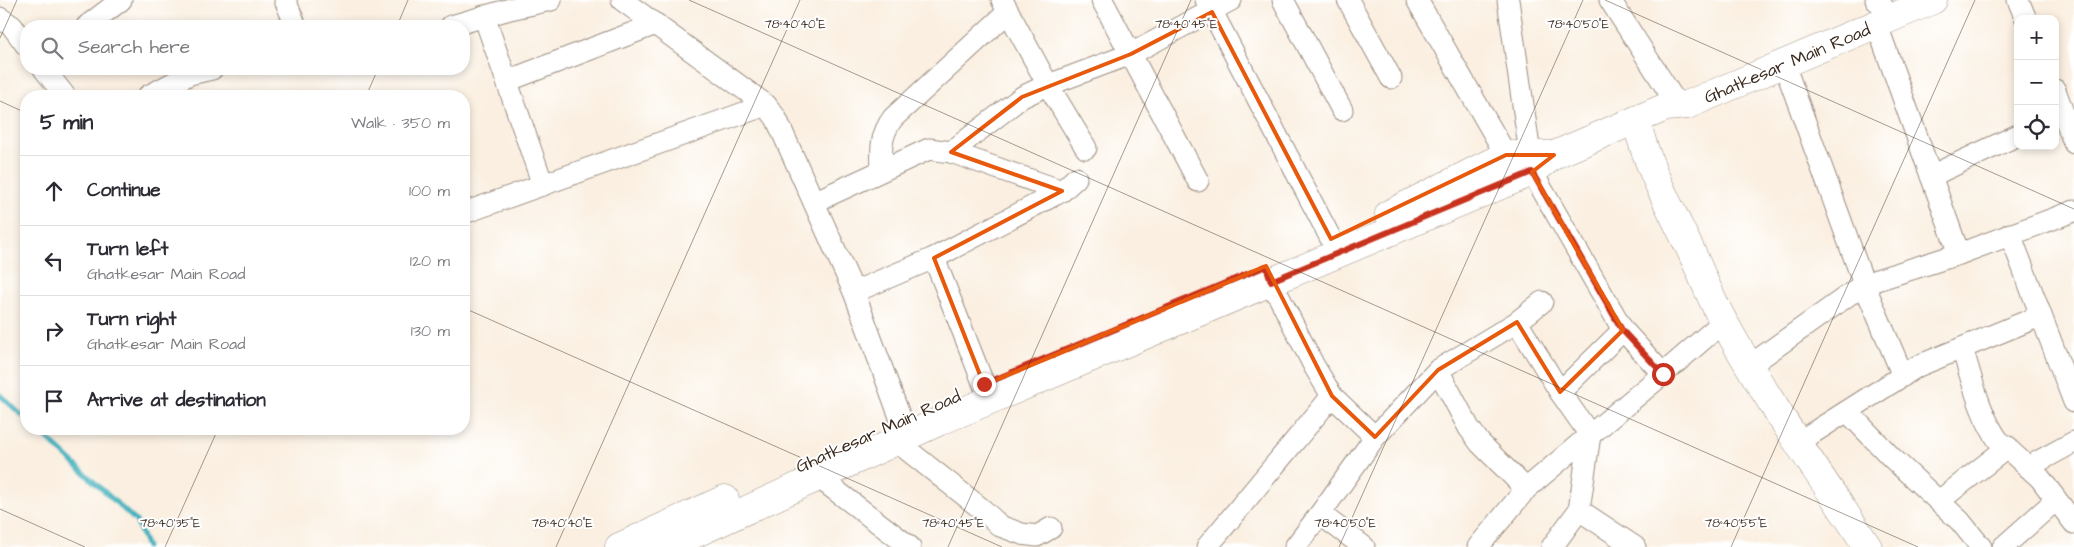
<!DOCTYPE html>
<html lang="en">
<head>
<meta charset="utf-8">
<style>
	:root { --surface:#fff; --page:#f2f2f3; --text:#2b2b33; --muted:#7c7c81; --line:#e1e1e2 }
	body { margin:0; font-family:"Architects Daughter",sans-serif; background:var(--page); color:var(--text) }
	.controls { position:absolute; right:15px; top:15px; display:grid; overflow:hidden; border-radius:10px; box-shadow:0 2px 8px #0003 }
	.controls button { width:45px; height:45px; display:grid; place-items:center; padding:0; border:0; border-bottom:1px solid var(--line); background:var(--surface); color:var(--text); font:25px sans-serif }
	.stop { position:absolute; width:15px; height:15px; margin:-11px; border:4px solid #c8321e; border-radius:50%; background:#fff }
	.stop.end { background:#c8321e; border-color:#fff; box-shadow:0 1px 5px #0008 }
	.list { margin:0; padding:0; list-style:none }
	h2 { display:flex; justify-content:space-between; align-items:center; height:65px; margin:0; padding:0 20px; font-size:21px }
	h2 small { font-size:16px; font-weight:400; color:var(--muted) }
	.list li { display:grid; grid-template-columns:32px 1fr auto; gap:15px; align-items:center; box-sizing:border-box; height:70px; padding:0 20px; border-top:1px solid var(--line) }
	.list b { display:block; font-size:19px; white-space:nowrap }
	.list p { margin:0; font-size:16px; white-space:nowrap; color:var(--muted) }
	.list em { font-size:16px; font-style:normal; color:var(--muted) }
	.icon { flex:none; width:28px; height:28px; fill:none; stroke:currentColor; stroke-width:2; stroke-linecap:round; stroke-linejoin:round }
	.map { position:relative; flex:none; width:2074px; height:547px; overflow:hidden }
	.search { position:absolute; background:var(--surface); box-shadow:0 2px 8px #0003; left:20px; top:20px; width:450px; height:55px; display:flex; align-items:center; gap:12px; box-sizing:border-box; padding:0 18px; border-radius:20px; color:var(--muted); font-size:19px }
	.panel { position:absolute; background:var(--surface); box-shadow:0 2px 8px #0003; left:20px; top:90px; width:450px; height:345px; border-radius:20px }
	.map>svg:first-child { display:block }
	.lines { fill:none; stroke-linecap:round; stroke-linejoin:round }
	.stream { stroke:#44b2bf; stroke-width:5 }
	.minor-casing { stroke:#9a8c7f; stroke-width:23 }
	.major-casing { stroke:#9a8c7f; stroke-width:29 }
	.minor { stroke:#fff; stroke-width:21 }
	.major { stroke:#fff; stroke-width:28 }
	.route { stroke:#c8321e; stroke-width:6 }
	.marked { fill:none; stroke:#e8590c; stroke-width:4; stroke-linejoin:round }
	.ticks { fill:none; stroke:#3b2a1e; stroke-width:1; stroke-opacity:0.45 }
	.labels { text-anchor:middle; stroke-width:4; stroke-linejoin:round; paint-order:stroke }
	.street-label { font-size:18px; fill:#3b2a1e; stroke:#fff }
	.ticks-label { font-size:12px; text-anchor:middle; fill:#3b2a1e; stroke:#fff; stroke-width:4; stroke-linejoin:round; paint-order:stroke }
</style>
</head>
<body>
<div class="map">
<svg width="2074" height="547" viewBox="0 0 2074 547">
	<rect width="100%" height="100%" fill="#fff"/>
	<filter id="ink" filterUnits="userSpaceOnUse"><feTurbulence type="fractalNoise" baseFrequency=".02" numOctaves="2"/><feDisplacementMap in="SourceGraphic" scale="10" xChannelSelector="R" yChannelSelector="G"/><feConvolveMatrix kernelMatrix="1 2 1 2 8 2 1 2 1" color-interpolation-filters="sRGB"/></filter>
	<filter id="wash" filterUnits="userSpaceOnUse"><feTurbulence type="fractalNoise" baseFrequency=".0096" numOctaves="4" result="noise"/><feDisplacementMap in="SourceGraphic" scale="20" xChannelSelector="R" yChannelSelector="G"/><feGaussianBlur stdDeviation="1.12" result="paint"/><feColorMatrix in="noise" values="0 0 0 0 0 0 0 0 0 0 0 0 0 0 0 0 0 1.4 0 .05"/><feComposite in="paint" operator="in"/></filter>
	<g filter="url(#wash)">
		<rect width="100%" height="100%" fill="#faefe0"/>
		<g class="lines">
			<g class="stream">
				<polyline points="0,395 26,419"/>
				<polyline points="37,429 136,521 147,547"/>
			</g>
		</g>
	</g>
	<g filter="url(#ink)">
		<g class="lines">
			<g class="minor-casing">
				<g id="minor">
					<polyline points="285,0 296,26"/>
					<polyline points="622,0 766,105 776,118 854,292 901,420"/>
					<polyline points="1002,0 1048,85 1086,148"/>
					<polyline points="1102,0 1198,181"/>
					<polyline points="1206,0 1331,239"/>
					<polyline points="1283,0 1342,110"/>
					<polyline points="1348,0 1391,78"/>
					<polyline points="1417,0 1506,155"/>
					<polyline points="1508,0 1530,154"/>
					<polyline points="1610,0 1673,98"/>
					<polyline points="1876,0 1882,5"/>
					<polyline points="2018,0 2026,19"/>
					<polyline points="484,16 543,185"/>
					<polyline points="0,18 12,26 26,45"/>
					<polyline points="1877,25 1959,254 2074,211"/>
					<polyline points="87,26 121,0"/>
					<polyline points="451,26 510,9 551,0"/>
					<polyline points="1784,64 1864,284 1903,376"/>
					<polyline points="44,69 65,96"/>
					<polyline points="507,81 656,24"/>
					<polyline points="2055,90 2074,143"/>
					<polyline points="148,96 190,74 212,69"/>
					<polyline points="951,152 1062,191"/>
					<path d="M882 170C881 150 880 135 893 118L1008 12"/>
					<polyline points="1532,172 1623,330 1663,374 1723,322"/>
					<polyline points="1931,176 2018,135"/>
					<polyline points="814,202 929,149 951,152 1022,97 1043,87 1131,54 1231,0"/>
					<polyline points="464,213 766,105"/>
					<polyline points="2010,234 2074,402"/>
					<polyline points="934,258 984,385"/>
					<polyline points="1271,281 1314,366 1332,396 1375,437 1438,370 1517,322 1542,302"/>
					<polyline points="854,292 934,258 1062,191 1076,178"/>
					<polyline points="1517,322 1560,392"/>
					<polyline points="1623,330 1560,392 1590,435 1663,374"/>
					<path d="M1962 348C1972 379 1979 413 1998 440L2040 478 2074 523"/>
					<polyline points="1749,366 1864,284 1959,254"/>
					<polyline points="1438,370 1469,428 1480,443 1526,489 1590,435 1579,510 1552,547"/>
					<polyline points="1848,412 1891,457 1960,521 1981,547"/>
					<polyline points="896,441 983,510 1000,526 1022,534 1037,536 1051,528"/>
					<polyline points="1797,443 1918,366 2040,316"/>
					<polyline points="2028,467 2074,442"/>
					<polyline points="818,477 910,547"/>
					<polyline points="1939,501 2008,447"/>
					<polyline points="1579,510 1635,547"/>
					<polyline points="1207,547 1332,396"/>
					<polyline points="1295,547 1320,514"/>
					<polyline points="1364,547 1320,514 1375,437"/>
					<polyline points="1478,547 1526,489"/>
					<polyline points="2003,547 2056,500"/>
				</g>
			</g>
			<g class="major-casing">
				<g id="major">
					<path d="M1636 120C1648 169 1669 205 1690 249 1702 274 1711 300 1725 324 1768 402 1819 474 1868 547"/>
					<polyline points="1389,214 1506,155 1554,155"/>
					<polyline points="619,547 725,499"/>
					<polyline points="666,547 938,422 1532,172 1554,155 1666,107 1687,105 1933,0"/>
				</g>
			</g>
			<use href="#minor" class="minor"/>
			<use href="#major" class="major"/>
		</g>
	</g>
	<g class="lines" filter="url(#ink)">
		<polyline class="route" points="984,384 1266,266 1271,281 1532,172 1622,330 1663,374"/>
	</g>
	<path class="marked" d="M1212 12 1331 239 1506 155H1554L1532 172 1623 330 1560 392 1517 322 1438 370 1375 437 1332 396 1266 266 984 385 934 258 1062 191 951 152 1022 97 1131 54Z"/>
	<path class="ticks" d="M689 0 1918 547M1605 0 2074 209M397 26 408 0M0 38 17 0M366 96 378 69M0 101 26 113M464 308 1002 547M0 509 85 547M165 547 218 429M556 547 800 0M948 547 1191 0M1339 547 1583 0M1731 547 1975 0"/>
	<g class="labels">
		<g class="street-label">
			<text transform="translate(1787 63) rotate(-23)" y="6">Ghatkesar Main Road</text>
			<text transform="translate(878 431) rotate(-24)" y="6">Ghatkesar Main Road</text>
		</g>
	</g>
	<g class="ticks-label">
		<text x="795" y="28">78°40'40"E</text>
		<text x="1186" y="28">78°40'45"E</text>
		<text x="1578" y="28">78°40'50"E</text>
		<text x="170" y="527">78°40'35"E</text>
		<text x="562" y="527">78°40'40"E</text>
		<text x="953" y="527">78°40'45"E</text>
		<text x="1345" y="527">78°40'50"E</text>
		<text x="1736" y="527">78°40'55"E</text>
	</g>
</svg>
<div class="controls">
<button>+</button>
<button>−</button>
<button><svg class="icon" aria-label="locate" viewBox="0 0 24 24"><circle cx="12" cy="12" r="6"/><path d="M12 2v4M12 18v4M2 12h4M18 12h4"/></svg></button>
</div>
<div class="stop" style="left:1663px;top:374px"></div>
<div class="stop end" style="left:984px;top:384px"></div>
<div class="search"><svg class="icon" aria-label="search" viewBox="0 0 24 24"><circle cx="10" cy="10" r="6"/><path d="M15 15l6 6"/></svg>Search here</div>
<section class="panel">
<h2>5 min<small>Walk · 350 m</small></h2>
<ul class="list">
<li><svg class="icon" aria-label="ahead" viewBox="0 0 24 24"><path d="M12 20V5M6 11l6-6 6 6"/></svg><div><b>Continue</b></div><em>100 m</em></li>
<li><svg class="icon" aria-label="left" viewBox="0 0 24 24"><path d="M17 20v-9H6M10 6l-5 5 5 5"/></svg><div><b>Turn left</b><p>Ghatkesar Main Road</p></div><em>120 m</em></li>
<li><svg class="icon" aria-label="right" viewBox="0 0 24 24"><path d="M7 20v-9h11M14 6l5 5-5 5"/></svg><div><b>Turn right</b><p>Ghatkesar Main Road</p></div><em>130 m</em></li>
<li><svg class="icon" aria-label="arrive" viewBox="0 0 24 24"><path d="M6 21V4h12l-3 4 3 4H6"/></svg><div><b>Arrive at destination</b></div></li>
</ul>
</section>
</div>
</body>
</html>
